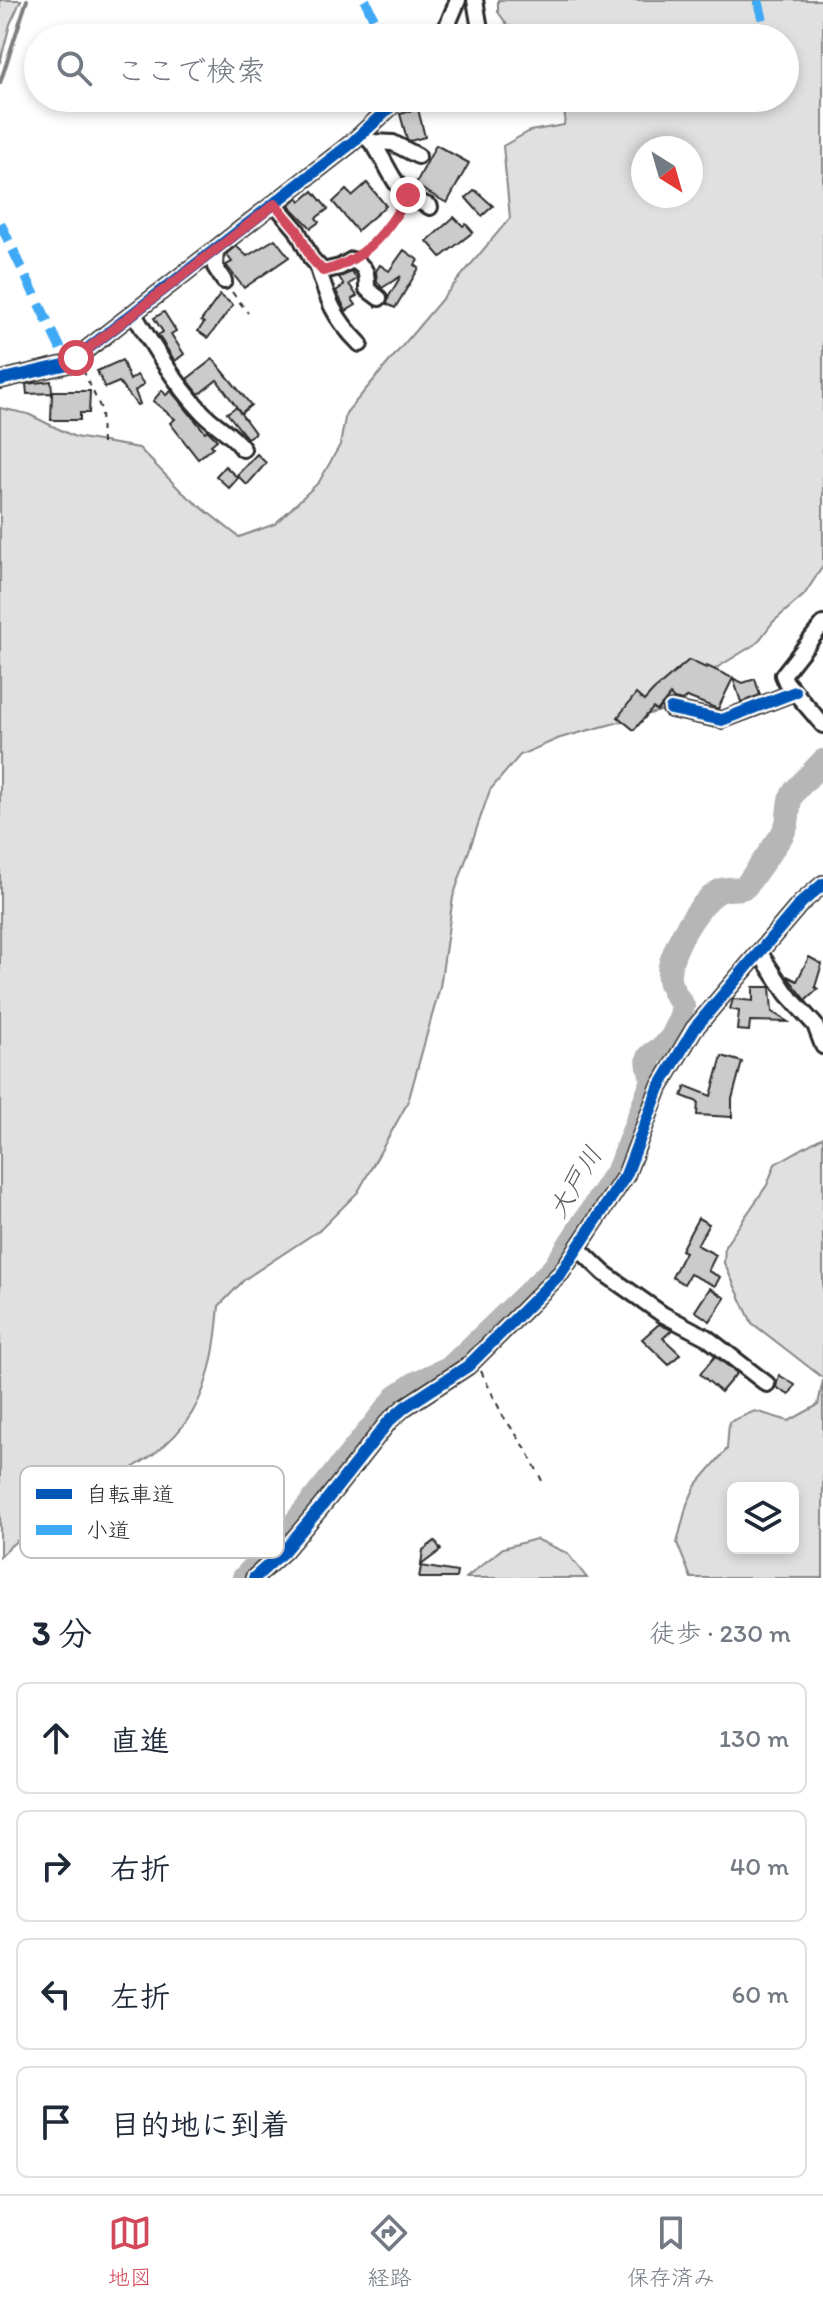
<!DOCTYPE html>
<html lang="ja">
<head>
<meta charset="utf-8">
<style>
	:root { --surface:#fff; --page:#f2f2f3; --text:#1f2937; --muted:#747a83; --line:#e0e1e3; --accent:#d1495b }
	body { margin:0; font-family:Itim,"Klee One",sans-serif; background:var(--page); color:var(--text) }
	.controls { position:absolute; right:24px; bottom:24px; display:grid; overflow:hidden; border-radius:12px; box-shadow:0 4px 12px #0003 }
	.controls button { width:72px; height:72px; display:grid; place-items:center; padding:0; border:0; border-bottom:2px solid var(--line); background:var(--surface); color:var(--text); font:40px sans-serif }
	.compass { position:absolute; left:631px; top:136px; width:72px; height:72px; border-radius:50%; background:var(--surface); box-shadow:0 4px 12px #0003; rotate:143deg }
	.stop { position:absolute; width:24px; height:24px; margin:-18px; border:6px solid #d1495b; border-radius:50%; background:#fff }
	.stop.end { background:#d1495b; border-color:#fff; box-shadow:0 2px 8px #0008 }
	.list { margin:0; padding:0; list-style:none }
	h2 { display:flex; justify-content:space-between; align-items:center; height:104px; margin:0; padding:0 32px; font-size:34px }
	h2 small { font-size:26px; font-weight:400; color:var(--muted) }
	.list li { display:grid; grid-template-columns:52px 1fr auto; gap:24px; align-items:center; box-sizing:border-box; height:112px; margin:0 16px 16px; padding:0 16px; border:2px solid var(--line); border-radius:12px }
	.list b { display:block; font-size:30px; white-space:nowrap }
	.list em { font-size:26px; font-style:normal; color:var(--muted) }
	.icon { flex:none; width:44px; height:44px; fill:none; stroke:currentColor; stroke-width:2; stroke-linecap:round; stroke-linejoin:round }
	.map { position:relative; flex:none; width:823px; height:1578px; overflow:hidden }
	.search { position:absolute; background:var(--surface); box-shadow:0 4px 12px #0003; left:24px; right:24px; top:24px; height:88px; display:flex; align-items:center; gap:20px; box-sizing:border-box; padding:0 28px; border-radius:44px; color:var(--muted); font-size:30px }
	.sheet { height:616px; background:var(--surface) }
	nav { display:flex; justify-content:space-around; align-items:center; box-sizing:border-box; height:112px; border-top:2px solid var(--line); background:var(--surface); font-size:22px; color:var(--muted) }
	nav a { display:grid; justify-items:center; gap:4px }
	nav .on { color:var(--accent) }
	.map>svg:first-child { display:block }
	.green { fill:#e0e0e0; stroke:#868686; stroke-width:2; fill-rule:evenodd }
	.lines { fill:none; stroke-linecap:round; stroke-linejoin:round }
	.stream { stroke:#7e7e7e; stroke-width:4 }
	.river { stroke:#b6b6b6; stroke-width:24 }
	.building { fill:#cbcbcb; stroke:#2b2b2b; stroke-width:2 }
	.minor-casing { stroke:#2b2b2b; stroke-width:20 }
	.path { stroke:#2b2b2b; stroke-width:2; stroke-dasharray:6 6; stroke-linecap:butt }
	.minor { stroke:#fff; stroke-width:14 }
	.quiet { stroke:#3fa9f5; stroke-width:10; stroke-dasharray:20 10; stroke-linecap:butt }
	.cycleway-casing { stroke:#fff; stroke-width:17 }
	.cycleway { stroke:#0057b8; stroke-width:12 }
	.route { stroke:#d1495b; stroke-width:10 }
	.labels { text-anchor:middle; stroke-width:8; stroke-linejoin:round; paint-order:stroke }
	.water-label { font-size:26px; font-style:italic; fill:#5c5c5c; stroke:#fff }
	.key { fill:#fff; stroke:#bfbfbf; stroke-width:2 }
	.key-label { font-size:22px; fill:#2b2b2b }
</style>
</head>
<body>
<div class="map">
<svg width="823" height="1578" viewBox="0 0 823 1578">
	<rect width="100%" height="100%" fill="#fff"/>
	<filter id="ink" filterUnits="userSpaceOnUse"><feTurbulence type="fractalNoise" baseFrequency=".0125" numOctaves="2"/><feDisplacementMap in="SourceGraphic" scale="16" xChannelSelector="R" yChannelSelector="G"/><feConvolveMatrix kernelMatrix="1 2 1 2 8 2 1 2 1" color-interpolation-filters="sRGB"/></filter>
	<g filter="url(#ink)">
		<g class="green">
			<polygon points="0,0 21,0 10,24 0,63"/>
			<path d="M498 0H823V566L804 595 773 622 757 643 705 675 664 710 560 738 520 755 490 790 453 897 440 987 408 1102 358 1192 321 1229 245 1279 219 1306C216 1342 211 1382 192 1413 165 1458 117 1475 74 1500 48 1516 22 1534 0 1556V408L28 414 75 437 139 448 182 492 239 537 275 524 319 482 340 445 346 413 510 218 503 146 530 131 564 125 565 116 556 98H785V38H517L498 12ZM643 148H691V196H643Z"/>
			<polygon points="823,1137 823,1378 752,1323 724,1263 725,1246 767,1185 775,1164"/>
			<path d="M823 1380V1578H691L677 1543 687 1504 696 1485 727 1449 729 1422 755 1411 789 1421 818 1405ZM733 1488H793V1548H733Z"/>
			<polygon points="536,1539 567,1553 587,1578 466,1578 503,1548"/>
		</g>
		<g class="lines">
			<polyline class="stream" points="0,83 27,0"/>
			<path class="river" d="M244 1578 294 1524 398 1395 416 1383 451 1367 554 1268 619 1168 653 1080C640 1046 656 1060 671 1038 677 1029 681 1016 683 1006 678 998 670 988 669 979 666 956 700 898 722 890 730 887 738 891 746 886L782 835 787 824 790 799 795 791 823 761"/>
		</g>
		<g class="building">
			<polygon points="418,109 425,137 410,141 407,139 400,114"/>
			<polygon points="436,145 469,163 447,203 415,185"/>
			<polygon points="367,183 386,206 357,231 333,202 346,190 352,196"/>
			<polygon points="475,190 493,206 482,216 466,198"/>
			<polygon points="313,191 328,209 316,218 319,222 311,228 289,205 298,197 301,201"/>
			<polygon points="454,217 463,226 466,224 473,232 441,257 427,241"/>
			<polygon points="275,239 289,257 244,288 226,265 232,262 226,254 236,246 247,256"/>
			<polygon points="404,250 418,260 415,265 419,268 395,308 387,304 389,296 401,276 382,288 377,281 376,271 380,265 389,271"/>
			<polygon points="352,272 357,279 349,284 357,296 352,299 356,305 346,311 336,291 344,285 339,277"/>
			<polygon points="220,295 233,305 208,338 198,331 204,323 201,321"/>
			<polygon points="164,312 176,331 171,334 184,354 175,361 158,335 163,332 154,318"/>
			<polygon points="213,359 251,405 241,413 217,380 199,394 187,379"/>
			<polygon points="122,360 130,380 137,375 144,384 135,391 140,404 137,405 119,382 105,388 97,371"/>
			<polygon points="51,381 52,391 90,391 89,413 80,413 80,420 51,420 52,393 27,394 26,384"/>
			<polygon points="162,390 166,395 171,391 205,432 207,430 217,440 211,445 213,447 198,459 170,423 175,419 153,401"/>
			<polygon points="236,407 255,433 247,438 227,413"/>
			<polygon points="257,454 266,463 247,485 237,475"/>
			<polygon points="225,466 238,478 229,488 216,476"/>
			<polygon points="689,660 706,668 707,666 743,683 755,679 760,695 741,702 733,678 718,709 687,697 682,701 674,699 670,695 657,711 653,708 634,730 618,717 636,694 644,701 653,691"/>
			<polygon points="809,957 822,964 815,987 818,989 806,1000 787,976 797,981"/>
			<polygon points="753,987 770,987 772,1012 788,1022 750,1021 749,1031 737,1030 739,1011 730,1009 733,999 753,1001"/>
			<polygon points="722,1056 742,1062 732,1099 732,1117 697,1115 698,1102 682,1096 686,1086 711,1096"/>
			<polygon points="698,1218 709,1224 697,1245 716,1255 708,1271 720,1277 715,1286 690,1274 684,1284 672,1277 685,1252 681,1250"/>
			<polygon points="710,1288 725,1298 710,1321 695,1311"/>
			<polygon points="659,1324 672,1330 663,1338 680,1354 669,1365 642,1339"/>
			<polygon points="715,1356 737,1373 721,1392 700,1374"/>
			<polygon points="779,1375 795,1385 789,1395 776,1387"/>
			<polygon points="435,1541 441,1550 421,1565 423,1550"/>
			<polygon points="421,1566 457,1572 456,1578 419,1578"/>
		</g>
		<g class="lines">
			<g class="minor-casing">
				<g id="minor">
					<polyline points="475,0 480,29 478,38"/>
					<polyline points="442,38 458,0"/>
					<path d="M369 129 362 134C384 149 387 178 407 195 413 200 423 203 430 207"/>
					<polyline points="373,142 393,143 418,156"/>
					<path d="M275 204 297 230 311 258 323 271 340 267 352 260C367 267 367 273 367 289L379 298"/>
					<polyline points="216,250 215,267 224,281"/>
					<path d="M317 265C328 300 333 317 360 344"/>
					<path d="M134 314C154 348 175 383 202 412 215 426 232 433 243 449"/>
					<polyline points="0,380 68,364 353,142 400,98"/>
					<polyline points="823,624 783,675 786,682 823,725"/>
					<polyline points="671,709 722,720 795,692"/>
					<polyline points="759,952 787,994 815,1025 823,1046"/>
					<polyline points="578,1248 604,1273 662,1314 706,1337 767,1384"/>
					<polyline points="254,1578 284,1551 321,1507 389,1421 405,1407 468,1366 561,1273 626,1175 659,1088 694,1029 801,903 823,884"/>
				</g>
			</g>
			<g class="path">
				<polyline points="364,250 391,227 401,207"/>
				<polyline points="232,292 248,313"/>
				<polyline points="83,370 101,409 102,446"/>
				<polyline points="481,1371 503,1416 527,1450 544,1485"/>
			</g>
			<use href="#minor" class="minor"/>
			<g class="quiet">
				<polyline points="365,0 383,38"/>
				<polyline points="758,0 766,33 761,38"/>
				<polyline points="0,223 68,364"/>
			</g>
			<g class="cycleway-casing">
				<g id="cycleway">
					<polyline points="0,380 68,364 353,142 400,98"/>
					<polyline points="671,709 722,720 795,692"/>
					<polyline points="254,1578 284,1551 321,1507 389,1421 405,1407 468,1366 561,1273 626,1175 659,1088 694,1029 801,903 823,884"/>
				</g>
			</g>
			<use href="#cycleway" class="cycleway"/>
		</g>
	</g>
	<g class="lines" filter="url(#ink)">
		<path class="route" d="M76 358 275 204 297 230 311 258 323 271C364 262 389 230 408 195"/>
	</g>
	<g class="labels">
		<g class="water-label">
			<text transform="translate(575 1182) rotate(-59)" y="9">大戸川</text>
		</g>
	</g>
	<rect x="20" y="1466" width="264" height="92" rx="12" class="key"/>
	<rect x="36" y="1489" width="36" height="10" fill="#0057b8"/>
	<rect x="36" y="1525" width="36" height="10" fill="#3fa9f5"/>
	<g class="key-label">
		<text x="86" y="1502">自転車道</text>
		<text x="86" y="1538">小道</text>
	</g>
</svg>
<div class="controls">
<button><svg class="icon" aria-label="layers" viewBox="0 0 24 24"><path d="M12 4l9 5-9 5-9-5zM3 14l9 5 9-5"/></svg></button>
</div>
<svg class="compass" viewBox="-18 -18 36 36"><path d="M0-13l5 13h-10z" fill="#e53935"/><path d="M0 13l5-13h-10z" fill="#747a83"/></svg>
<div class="stop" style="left:76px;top:358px"></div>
<div class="stop end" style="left:408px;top:195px"></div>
<div class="search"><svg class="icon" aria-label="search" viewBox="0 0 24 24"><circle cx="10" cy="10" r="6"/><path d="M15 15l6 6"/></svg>ここで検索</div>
</div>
<section class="sheet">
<h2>3 分<small>徒歩 · 230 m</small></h2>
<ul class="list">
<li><svg class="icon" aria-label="ahead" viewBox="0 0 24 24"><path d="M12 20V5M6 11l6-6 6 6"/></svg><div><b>直進</b></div><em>130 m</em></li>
<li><svg class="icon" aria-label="right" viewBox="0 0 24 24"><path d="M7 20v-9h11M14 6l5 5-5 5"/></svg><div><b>右折</b></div><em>40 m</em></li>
<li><svg class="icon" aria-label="left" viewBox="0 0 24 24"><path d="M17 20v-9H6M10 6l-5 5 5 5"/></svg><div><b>左折</b></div><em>60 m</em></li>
<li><svg class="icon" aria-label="arrive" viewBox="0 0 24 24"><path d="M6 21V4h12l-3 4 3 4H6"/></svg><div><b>目的地に到着</b></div></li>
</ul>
</section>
<nav>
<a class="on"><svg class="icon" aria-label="map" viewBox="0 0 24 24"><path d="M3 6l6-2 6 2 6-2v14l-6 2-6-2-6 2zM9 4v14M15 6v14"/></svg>地図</a>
<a><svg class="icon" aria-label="directions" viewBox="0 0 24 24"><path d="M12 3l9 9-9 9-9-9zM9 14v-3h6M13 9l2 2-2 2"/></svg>経路</a>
<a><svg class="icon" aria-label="saved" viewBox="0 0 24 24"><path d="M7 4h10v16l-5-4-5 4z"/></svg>保存済み</a>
</nav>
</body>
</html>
